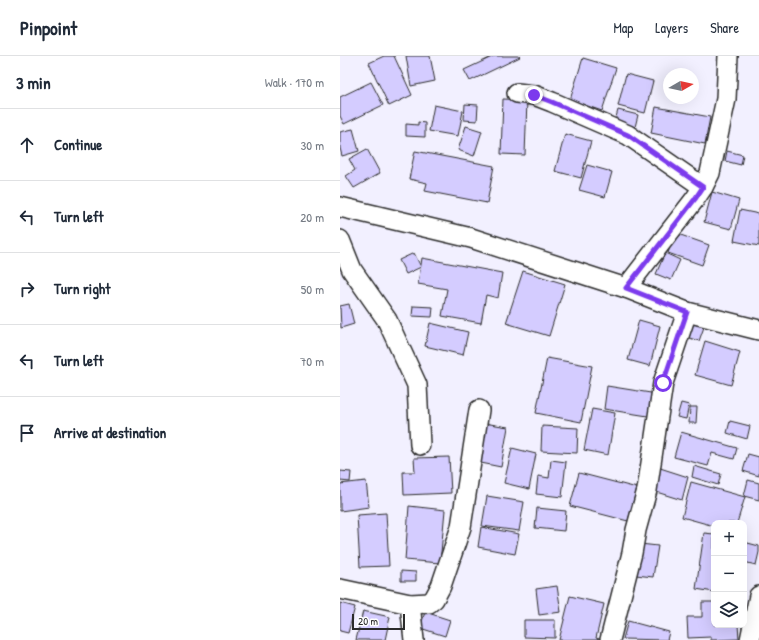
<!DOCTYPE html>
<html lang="en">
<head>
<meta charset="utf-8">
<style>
	:root { --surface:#fff; --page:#f2f2f3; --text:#1f2937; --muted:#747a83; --line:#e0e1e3 }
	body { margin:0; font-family:"Patrick Hand",sans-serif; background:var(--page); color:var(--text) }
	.controls { position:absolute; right:12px; bottom:12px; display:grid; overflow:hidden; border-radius:8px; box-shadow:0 4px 16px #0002 }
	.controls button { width:36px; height:36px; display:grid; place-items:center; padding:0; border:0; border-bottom:1px solid var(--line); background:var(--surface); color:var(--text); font:20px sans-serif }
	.compass { position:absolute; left:323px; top:12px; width:36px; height:36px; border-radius:50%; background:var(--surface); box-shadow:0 4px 16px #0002; rotate:81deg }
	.scale { position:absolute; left:12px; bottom:10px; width:53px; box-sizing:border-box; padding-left:4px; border:2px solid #2b2b2b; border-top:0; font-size:11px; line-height:14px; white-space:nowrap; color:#2b2b2b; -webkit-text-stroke:3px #fff; paint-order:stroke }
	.stop { position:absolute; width:12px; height:12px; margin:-9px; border:3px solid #7c3aed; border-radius:50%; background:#fff }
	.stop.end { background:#7c3aed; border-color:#fff; box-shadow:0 1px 4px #0008 }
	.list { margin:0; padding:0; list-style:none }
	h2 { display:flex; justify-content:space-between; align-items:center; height:52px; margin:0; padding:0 16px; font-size:17px }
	h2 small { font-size:13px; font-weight:400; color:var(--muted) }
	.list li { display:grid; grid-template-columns:26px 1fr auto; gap:12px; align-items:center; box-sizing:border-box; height:72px; padding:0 16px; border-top:1px solid var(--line) }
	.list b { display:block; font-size:15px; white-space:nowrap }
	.list em { font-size:13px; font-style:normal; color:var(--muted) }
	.icon { flex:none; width:22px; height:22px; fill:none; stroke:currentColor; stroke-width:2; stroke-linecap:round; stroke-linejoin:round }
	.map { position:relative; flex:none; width:419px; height:584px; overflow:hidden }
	header { display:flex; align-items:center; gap:24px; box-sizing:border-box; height:56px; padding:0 20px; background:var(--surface); border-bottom:1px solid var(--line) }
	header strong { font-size:19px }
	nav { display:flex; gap:22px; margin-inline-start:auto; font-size:14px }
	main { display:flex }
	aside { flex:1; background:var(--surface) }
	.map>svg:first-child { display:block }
	.building { fill:#d4ccff; stroke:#2b2b2b }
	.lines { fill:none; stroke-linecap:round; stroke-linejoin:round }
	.street-casing { stroke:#2b2b2b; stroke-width:22 }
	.street { stroke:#fff; stroke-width:19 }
	.route { stroke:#7c3aed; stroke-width:5 }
</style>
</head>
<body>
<header>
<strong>Pinpoint</strong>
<nav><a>Map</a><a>Layers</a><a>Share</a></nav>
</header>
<main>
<aside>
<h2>3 min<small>Walk · 170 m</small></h2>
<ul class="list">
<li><svg class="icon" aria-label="ahead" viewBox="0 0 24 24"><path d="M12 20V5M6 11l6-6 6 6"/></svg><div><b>Continue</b></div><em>30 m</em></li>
<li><svg class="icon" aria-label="left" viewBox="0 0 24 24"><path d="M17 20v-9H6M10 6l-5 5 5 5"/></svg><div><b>Turn left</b></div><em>20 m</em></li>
<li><svg class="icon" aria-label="right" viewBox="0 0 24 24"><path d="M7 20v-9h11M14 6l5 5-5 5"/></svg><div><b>Turn right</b></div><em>50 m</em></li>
<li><svg class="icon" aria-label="left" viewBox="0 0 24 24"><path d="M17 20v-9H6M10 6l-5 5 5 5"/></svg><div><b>Turn left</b></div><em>70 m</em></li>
<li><svg class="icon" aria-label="arrive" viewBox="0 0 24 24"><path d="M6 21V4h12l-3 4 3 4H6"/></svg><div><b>Arrive at destination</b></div></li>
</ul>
</aside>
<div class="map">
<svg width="419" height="584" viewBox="0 0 419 584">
	<rect width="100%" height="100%" fill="#f2f0ff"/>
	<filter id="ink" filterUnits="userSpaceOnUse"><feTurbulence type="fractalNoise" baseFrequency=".025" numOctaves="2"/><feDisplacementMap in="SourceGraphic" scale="8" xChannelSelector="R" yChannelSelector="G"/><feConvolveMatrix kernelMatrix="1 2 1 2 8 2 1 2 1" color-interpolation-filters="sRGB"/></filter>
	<g filter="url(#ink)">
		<g class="building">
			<polygon points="44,0 54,0 72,39 49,50 29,7"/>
			<polygon points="66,0 90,0 95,25 71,30"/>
			<polygon points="154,0 179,0 180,1 130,25 124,14"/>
			<polygon points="243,2 276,12 262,55 230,44"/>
			<polygon points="286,18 313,25 305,57 278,50"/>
			<polygon points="31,26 43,49 4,68 0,60 0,41"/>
			<polygon points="163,43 187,44 185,99 161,98"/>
			<polygon points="125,48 138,49 137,65 124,64"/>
			<polygon points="94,49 123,55 118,80 89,75"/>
			<polygon points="316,51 370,61 365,88 311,77"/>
			<polygon points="278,54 298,59 295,71 275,65"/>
			<polygon points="78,66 85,67 85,81 66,80 66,68 78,69"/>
			<polygon points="126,70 142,75 134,100 118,94"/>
			<polygon points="13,73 19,95 2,100 0,92 0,76"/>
			<polygon points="225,78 251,85 241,122 215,115"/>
			<polygon points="27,93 40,117 14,132 6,120 15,114 9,103"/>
			<polygon points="75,95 154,110 147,147 85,135 87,127 69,123"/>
			<polygon points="387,95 403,99 401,109 385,105"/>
			<polygon points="247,109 272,116 265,141 239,134"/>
			<polygon points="372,136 399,144 391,173 364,166"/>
			<polygon points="400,154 419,158 419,190 394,185"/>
			<polygon points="335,177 369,189 362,209 328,197"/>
			<polygon points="74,197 81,211 66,218 59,204"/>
			<polygon points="325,197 340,204 331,224 316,218"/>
			<polygon points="82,202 162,217 158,242 146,239 141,267 102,260 107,233 78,228"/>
			<polygon points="183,215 225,228 209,280 166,267"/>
			<polygon points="9,248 14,268 1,272 0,250"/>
			<polygon points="73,250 93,251 92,261 72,260"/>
			<polygon points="299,264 320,270 310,310 288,304"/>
			<polygon points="344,265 364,271 359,285 340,279"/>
			<polygon points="90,267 128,276 123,299 85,290"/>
			<polygon points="365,285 400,296 391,329 355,319"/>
			<polygon points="207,302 252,310 241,366 196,357"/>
			<polygon points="267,330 317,338 314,361 264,353"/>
			<polygon points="341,347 349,349 346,363 337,361"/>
			<polygon points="350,351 357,351 356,367 349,367"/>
			<polygon points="252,353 275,357 268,399 244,394"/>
			<polygon points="390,365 410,370 407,383 387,377"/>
			<polygon points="138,366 168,371 161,411 131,405"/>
			<polygon points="202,370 238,372 237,397 201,395"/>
			<polygon points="341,376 397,392 394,403 372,397 368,410 334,401"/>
			<polygon points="172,392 196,398 189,433 164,427"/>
			<polygon points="408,398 419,401 419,420 403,415"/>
			<polygon points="109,401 111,437 64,439 63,416 75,416 74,402"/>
			<polygon points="211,404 226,406 222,441 196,438 198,420 209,422"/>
			<polygon points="354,410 381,418 378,429 352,421"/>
			<polygon points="317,411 348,421 342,444 310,434"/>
			<polygon points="0,415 11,416 10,426 0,425"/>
			<polygon points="239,417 297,432 288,465 230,450"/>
			<polygon points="408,424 419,427 419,444 404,440"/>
			<polygon points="26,425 29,451 0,455 0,428"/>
			<polygon points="351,426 405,441 397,467 374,467 374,470 342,461"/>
			<polygon points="147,440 184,446 179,475 142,470"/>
			<polygon points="69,450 105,454 100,507 65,504"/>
			<polygon points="197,452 226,455 224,475 195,472"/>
			<polygon points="46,457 49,510 20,511 17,459"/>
			<polygon points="141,471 179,478 175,498 138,491"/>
			<polygon points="364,477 374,478 374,536 356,533"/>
			<polygon points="404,486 419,490 419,496 416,509 404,506"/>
			<polygon points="300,488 318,490 313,521 296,519"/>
			<polygon points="61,515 76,516 76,525 61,525"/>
			<polygon points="217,530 221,556 199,559 196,533"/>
			<polygon points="230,540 264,548 256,582 263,584 219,584"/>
			<polygon points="362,546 374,546 374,569 398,569 399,583 371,584 371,581 348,582 347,561 362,561"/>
			<polygon points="0,547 15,551 8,577 0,575"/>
			<polygon points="23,555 50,561 45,584 16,584"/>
			<polygon points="85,556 110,564 105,580 80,572"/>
			<polygon points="184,564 215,564 215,582 184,581"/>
			<polygon points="288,565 329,576 327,584 283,583"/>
		</g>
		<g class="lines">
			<g class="street-casing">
				<g id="street">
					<polyline points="177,37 194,39 212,46 288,79 363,131"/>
					<polyline points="0,151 131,182 286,232 347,256 419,274"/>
					<polyline points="0,184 12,214 47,264 77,329 80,389"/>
					<polyline points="286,232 355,143 363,131 370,117 386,43 388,0"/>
					<polyline points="0,533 70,548 74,584"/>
					<polyline points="70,548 89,547 94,543 101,530 121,471 139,354"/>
					<polyline points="270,584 292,497 296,474 307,434 323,327 347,256"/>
					<polyline points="410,584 419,540"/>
				</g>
			</g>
			<use href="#street" class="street"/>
		</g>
	</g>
	<g class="lines" filter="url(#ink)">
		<polyline class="route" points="194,39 212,46 288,79 363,131 355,143 286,232 347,256 323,327"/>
	</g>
</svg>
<div class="controls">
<button>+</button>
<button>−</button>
<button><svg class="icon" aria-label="layers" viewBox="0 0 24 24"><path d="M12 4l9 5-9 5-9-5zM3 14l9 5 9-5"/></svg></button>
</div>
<svg class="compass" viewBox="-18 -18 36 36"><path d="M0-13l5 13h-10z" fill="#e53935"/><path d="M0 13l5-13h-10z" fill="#747a83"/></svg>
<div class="scale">20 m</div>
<div class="stop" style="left:323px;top:327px"></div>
<div class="stop end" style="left:194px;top:39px"></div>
</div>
</main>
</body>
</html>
